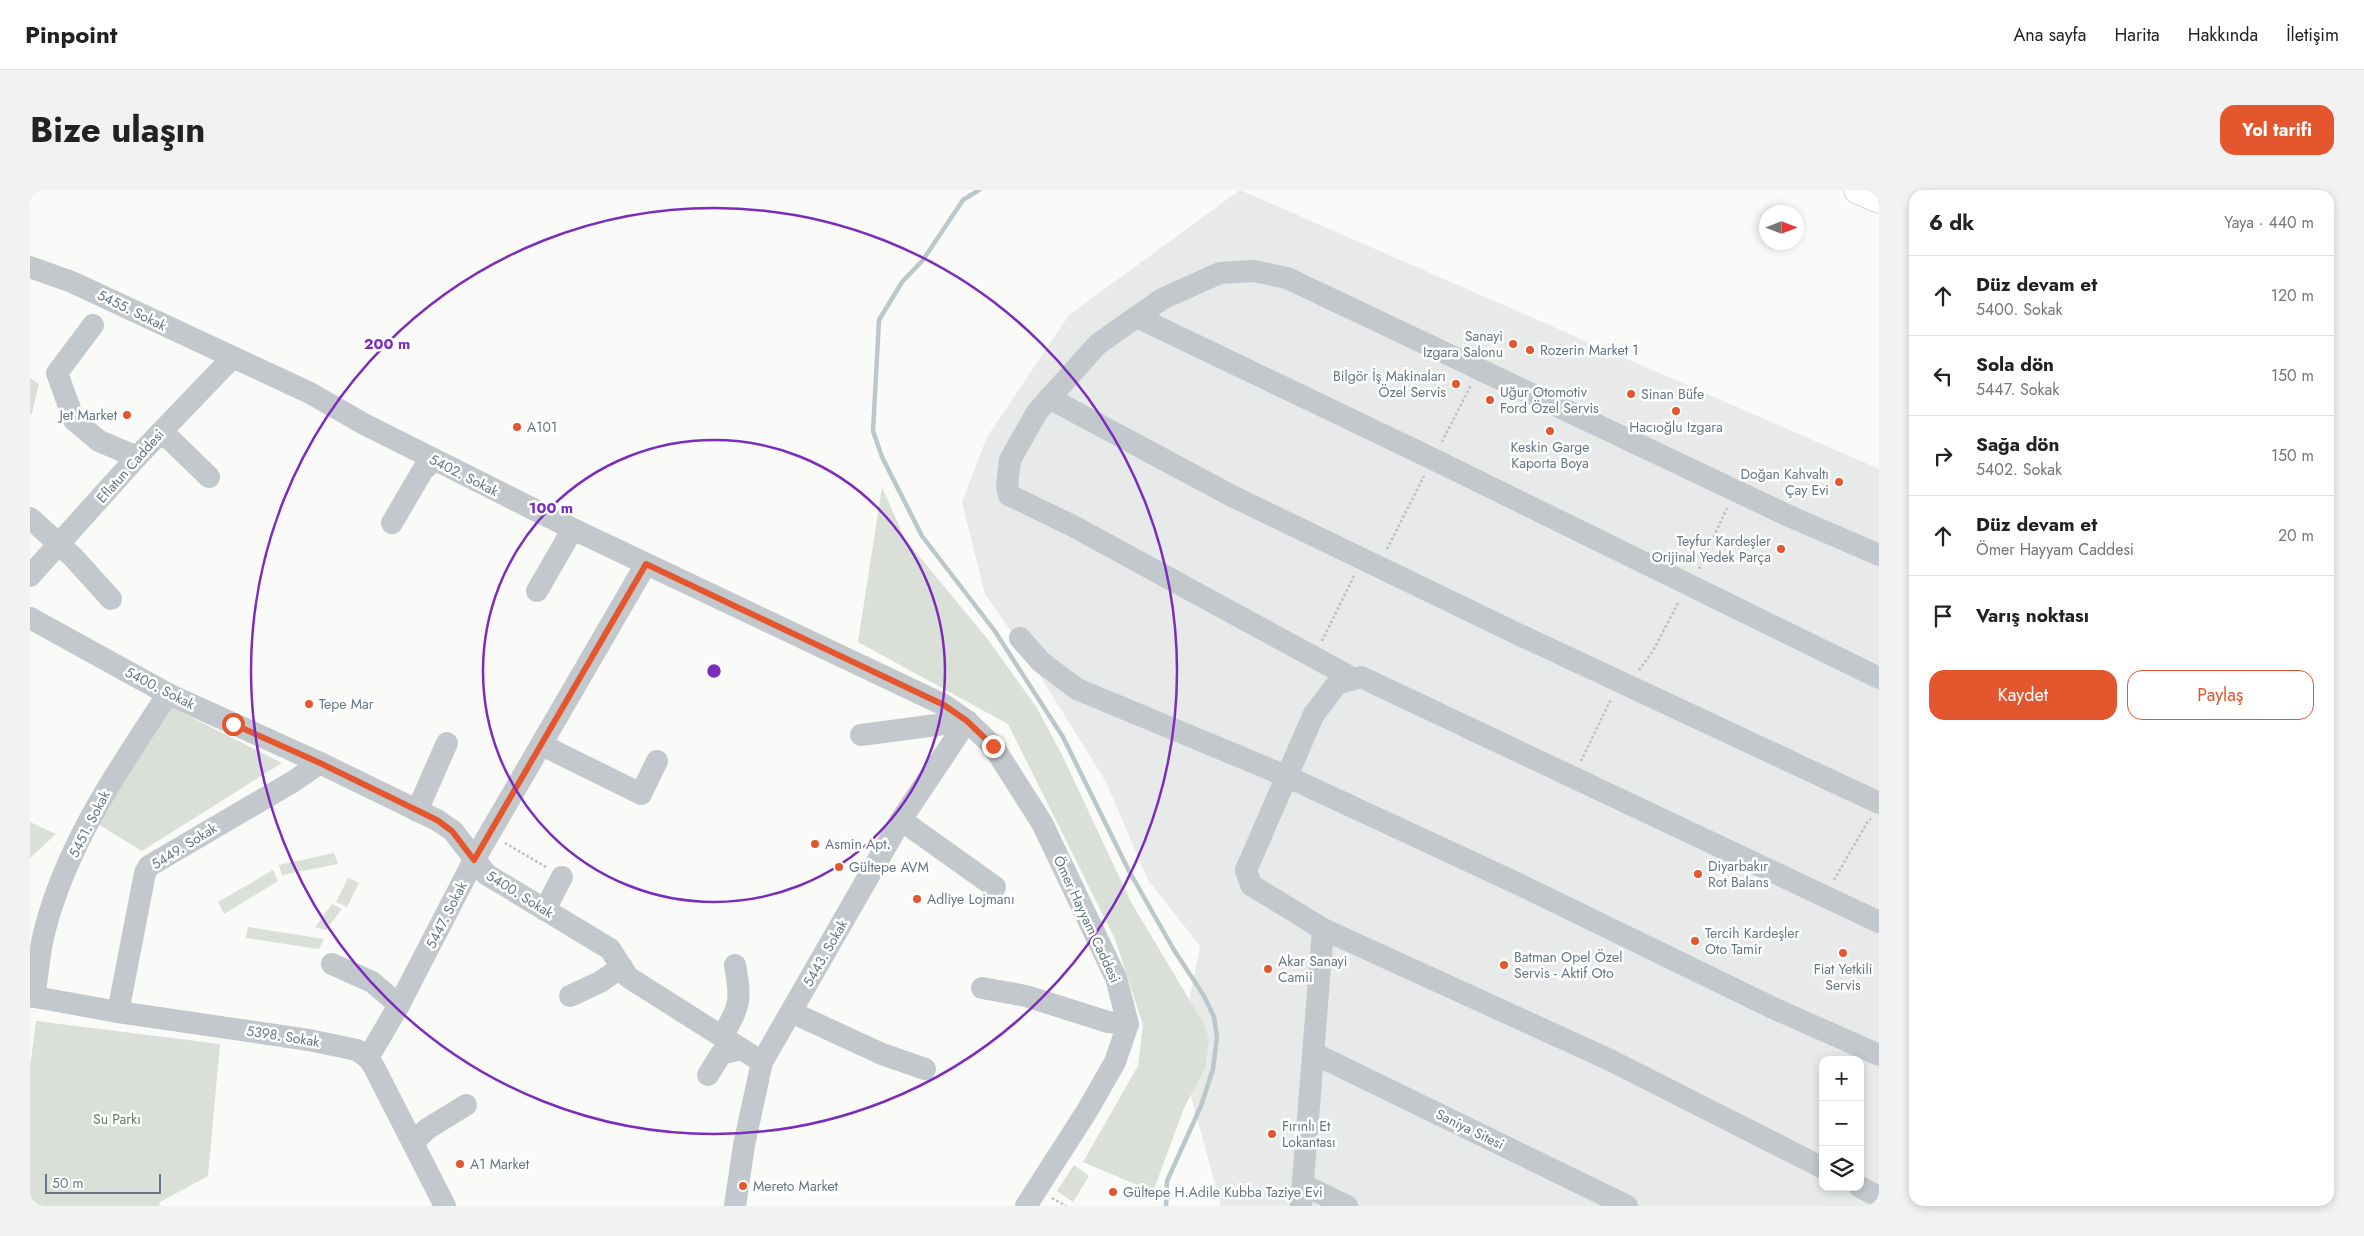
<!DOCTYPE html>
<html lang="tr">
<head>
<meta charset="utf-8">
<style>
	:root { --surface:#fff; --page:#f2f2f2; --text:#222; --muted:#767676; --line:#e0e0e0; --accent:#e4572e }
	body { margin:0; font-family:Jost,sans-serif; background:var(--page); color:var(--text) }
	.controls { position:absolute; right:15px; bottom:15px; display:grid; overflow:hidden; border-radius:10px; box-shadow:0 2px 8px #0003 }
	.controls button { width:45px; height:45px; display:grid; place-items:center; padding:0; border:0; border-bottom:1px solid var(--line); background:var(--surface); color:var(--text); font:25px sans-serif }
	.compass { position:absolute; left:1729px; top:15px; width:45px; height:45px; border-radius:50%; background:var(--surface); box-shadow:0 2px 8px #0003; rotate:90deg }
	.scale { position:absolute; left:15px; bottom:12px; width:116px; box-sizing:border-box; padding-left:5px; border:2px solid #657683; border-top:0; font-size:14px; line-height:18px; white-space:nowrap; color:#657683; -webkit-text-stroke:4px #fff; paint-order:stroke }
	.stop { position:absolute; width:15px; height:15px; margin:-11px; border:4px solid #e4572e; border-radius:50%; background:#fff }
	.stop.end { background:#e4572e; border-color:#fff; box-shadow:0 1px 5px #0008 }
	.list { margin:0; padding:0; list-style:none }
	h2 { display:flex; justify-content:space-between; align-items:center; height:65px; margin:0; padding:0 20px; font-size:21px }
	h2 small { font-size:16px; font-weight:400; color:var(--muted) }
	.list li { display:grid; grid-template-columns:32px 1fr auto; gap:15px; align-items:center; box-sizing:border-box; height:80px; padding:0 20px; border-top:1px solid var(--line) }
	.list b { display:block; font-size:19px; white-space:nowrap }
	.list p { margin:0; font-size:16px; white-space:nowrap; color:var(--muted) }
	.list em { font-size:16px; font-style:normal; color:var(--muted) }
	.actions { display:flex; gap:10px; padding:15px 20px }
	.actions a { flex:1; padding:11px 0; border:1px solid var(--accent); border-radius:15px; text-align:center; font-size:18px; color:var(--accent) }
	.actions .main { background:var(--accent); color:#fff }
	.icon { flex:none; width:28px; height:28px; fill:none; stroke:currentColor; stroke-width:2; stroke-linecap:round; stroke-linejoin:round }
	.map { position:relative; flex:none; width:1849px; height:1016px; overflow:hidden; border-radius:15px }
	header { display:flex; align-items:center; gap:30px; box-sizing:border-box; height:70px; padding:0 25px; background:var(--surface); border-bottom:1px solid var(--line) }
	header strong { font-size:24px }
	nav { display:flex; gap:28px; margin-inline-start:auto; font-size:18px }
	.intro { display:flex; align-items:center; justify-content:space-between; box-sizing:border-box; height:120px; padding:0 30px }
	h1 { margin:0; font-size:35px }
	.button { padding:12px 22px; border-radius:15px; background:var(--accent); color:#fff; font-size:18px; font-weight:700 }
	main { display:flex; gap:30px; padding:0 30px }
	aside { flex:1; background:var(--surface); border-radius:15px; box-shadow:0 2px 8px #0003 }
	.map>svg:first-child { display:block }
	.built { fill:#e8e9e9; fill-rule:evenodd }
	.green { fill:#dadfd7 }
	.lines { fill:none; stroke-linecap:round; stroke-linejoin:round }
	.stream { stroke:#bbc7cb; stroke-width:4.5 }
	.highway-casing { stroke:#b4b9bd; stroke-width:29 }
	.path { stroke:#bbbfc2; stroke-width:2.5; stroke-dasharray:2.5 2.5; stroke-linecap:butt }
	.minor { stroke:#c3c8cc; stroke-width:22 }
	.highway { stroke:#fff; stroke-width:28 }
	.route { stroke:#e4572e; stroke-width:6 }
	.ring { fill:none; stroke:#7b2cbf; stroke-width:2.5 }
	.poi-dot { fill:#e4572e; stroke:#fff; stroke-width:2 }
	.labels { text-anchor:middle; stroke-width:5; stroke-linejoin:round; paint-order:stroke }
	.street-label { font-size:14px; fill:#657683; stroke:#fff }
	.poi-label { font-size:14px; fill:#657683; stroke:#fff; text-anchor:start }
	.park-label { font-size:14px; fill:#687a64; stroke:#fff }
	.centre { fill:#7b2cbf; stroke:#fff; stroke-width:2.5 }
	.ring-label { font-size:15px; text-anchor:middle; font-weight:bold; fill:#7b2cbf; stroke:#fff; stroke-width:5; stroke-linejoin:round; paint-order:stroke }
</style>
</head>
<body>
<header>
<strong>Pinpoint</strong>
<nav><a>Ana sayfa</a><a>Harita</a><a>Hakkında</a><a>İletişim</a></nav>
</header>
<div class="intro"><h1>Bize ulaşın</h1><a class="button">Yol tarifi</a></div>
<main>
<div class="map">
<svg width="1849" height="1016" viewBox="0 0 1849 1016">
	<rect width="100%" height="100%" fill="#fafaf8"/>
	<path class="built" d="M1210 0 1849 279V1016H1191L1149 862 1170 756 1118 690 1076 592 992 457 955 404 932 312 957 247 1039 125ZM1793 870H1830V997H1793Z"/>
	<g class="green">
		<polygon points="0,188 9,194 2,223 0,226"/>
		<polygon points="852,297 875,349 959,451 1007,518 1033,567 1101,712 1175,836 1179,851 1175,878 1154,918 1123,1002 1053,972 1108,876 1113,835 1085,749 978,534 828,452"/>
		<polygon points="141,517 252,573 112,661 66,633"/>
		<polygon points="0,632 26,644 0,668 0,671"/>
		<polygon points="304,663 308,674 252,685 249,675"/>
		<polygon points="243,680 248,691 194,724 188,712"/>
		<polygon points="318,688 329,693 317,717 306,712"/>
		<polygon points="302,714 312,719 296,740 285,737"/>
		<polygon points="218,737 294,749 289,759 216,748"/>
		<polygon points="6,831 190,854 178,986 130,1012 129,1016 0,1016 0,877"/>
		<polygon points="1044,975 1059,986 1043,1012 1027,1001"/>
	</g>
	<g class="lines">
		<polyline class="stream" points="949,0 933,10 893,70 872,92 849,130 843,241 852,267 892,346 964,440 1033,547 1099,681 1144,760 1174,806 1184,827 1187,847 1183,879 1171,916 1137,991 1136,1016"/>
		<g class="highway-casing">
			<polyline id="highway" points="1828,0 1849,9"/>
		</g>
		<g class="path">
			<polyline points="1412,252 1441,195"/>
			<polyline points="1357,359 1394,286"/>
			<polyline points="1669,379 1697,318"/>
			<polyline points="1292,451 1324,386"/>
			<polyline points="1609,480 1623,461 1649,411"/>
			<polyline points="1551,571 1581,509"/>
			<polyline points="475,653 516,677"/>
			<polyline points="1804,690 1838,631 1841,629"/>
			<polyline points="1022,1008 1036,1016"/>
		</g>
		<g class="minor">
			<polyline points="0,77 42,92 280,203 334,234 545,340 914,515 937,531 963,556 1012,633 1086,788 1098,834 1085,872 1057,921 996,1016"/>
			<polyline points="1107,127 1403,269 1849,488"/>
			<polyline points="63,135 27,183 44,230 69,251 107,267"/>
			<polyline points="1019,208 1202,306 1492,446 1849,613"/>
			<polyline points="130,243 142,251 179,287"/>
			<polyline points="0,328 43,367 81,409"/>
			<polyline points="362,333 393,280 404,270"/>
			<polyline points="0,386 107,267 202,168"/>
			<polyline points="507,401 537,349 545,340"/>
			<polyline points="0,428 138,504 290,573 407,630 423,641 456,684 580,759 598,787 732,872"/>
			<polyline points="990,448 1011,472 1047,499 1256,586 1482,691 1743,818 1849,865"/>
			<polyline points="1324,489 1043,336 979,305 977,296 980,270 1007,222 1068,154 1132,109 1190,83 1224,81 1257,88 1759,326 1849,365"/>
			<polyline points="831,545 937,531"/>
			<polyline points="512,555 611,604 627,571"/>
			<polyline points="387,621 417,553"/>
			<polyline points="871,630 965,697"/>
			<polyline points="515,720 532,687"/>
			<polyline points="302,774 342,792 369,815"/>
			<polyline points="952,798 996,806 1078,832 1098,834"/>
			<polyline points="0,806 88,822 279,850 327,860 338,868 344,877 415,1016"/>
			<polyline points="540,806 570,792 592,777"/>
			<path d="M4 807C8 784 9 761 15 739 38 652 89 578 138 504"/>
			<polyline points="88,822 115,683 119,676 264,591 290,573"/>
			<polyline points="761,822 852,864 895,879"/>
			<path d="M692 846C711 816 711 809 705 775"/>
			<polyline points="1283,863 1597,1016"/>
			<polyline points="338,868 369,815 444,670 616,374"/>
			<polyline points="678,885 691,864 710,859"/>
			<polyline points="383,953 397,939 436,915"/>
			<polyline points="1793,978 1580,870 1293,739 1221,695 1216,680 1284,524 1307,494 1331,487 1849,732"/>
			<polyline points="1273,995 1317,1016"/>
			<polyline points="1830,997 1849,1007"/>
			<polyline points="705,1016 714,955 732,872 871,630 937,531"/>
			<polyline points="1271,1016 1293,739"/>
		</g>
		<use href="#highway" class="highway"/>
	</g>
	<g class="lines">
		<polyline class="route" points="203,534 290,573 407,630 422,641 444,670 616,374 914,515 937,531 963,556"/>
	</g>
	<g class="ring">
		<circle cx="684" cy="481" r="231"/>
		<circle cx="684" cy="481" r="463"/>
	</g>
	<g class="poi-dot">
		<circle cx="1483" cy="154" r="5"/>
		<circle cx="1500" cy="160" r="5"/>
		<circle cx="1426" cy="194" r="5"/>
		<circle cx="1601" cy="204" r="5"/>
		<circle cx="1460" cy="210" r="5"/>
		<circle cx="1646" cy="221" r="5"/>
		<circle cx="97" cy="225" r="5"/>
		<circle cx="487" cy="237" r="5"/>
		<circle cx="1520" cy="241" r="5"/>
		<circle cx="1809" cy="292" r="5"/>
		<circle cx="1751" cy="359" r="5"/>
		<circle cx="279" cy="514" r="5"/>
		<circle cx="785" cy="654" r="5"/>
		<circle cx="809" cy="677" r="5"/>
		<circle cx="1668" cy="684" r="5"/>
		<circle cx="887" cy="709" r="5"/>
		<circle cx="1665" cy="751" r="5"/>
		<circle cx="1813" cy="763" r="5"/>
		<circle cx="1474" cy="775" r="5"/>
		<circle cx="1238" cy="779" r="5"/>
		<circle cx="1242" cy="944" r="5"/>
		<circle cx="430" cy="974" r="5"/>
		<circle cx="713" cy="996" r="5"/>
		<circle cx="1083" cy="1002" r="5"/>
	</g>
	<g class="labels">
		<g class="street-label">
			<text transform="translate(102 120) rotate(26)" y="5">5455. Sokak</text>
			<text transform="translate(100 276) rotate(-48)" y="5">Eflatun Caddesi</text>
			<text transform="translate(434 285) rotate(27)" y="5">5402. Sokak</text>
			<text transform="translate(130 498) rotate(27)" y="5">5400. Sokak</text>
			<text transform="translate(59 634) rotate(-63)" y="5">5451. Sokak</text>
			<text transform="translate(154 656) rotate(-32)" y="5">5449. Sokak</text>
			<text transform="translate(490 704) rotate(32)" y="5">5400. Sokak</text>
			<text transform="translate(416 725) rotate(-63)" y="5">5447. Sokak</text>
			<text transform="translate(1057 729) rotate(65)" y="5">Ömer Hayyam Caddesi</text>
			<text transform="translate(795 763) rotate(-60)" y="5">5443. Sokak</text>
			<text transform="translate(253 846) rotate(9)" y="5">5398. Sokak</text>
			<text transform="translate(1440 939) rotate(26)" y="5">Saniya Sitesi</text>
		</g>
		<g class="poi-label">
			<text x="1473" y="151" text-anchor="end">Sanayi<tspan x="1473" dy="16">Izgara Salonu</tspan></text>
			<text x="1510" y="165">Rozerin Market 1</text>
			<text x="1416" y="191" text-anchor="end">Bilgör İş Makinaları<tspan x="1416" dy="16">Özel Servis</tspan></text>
			<text x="1470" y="207">Uğur Otomotiv<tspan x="1470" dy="16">Ford Özel Servis</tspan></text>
			<text x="1611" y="209">Sinan Büfe</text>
			<text x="87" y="230" text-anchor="end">Jet Market</text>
			<text x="497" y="242">A101</text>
			<text x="1646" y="242" text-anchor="middle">Hacıoğlu Izgara</text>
			<text x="1520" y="262" text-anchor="middle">Keskin Garge<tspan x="1520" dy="16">Kaporta Boya</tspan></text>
			<text x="1799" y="289" text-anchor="end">Doğan Kahvaltı<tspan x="1799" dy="16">Çay Evi</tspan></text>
			<text x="1741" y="356" text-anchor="end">Teyfur Kardeşler<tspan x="1741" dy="16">Orijinal Yedek Parça</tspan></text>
			<text x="289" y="519">Tepe Mar</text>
			<text x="795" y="659">Asmin Apt.</text>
			<text x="1678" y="681">Diyarbakır<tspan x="1678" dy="16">Rot Balans</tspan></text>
			<text x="819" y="682">Gültepe AVM</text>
			<text x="897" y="714">Adliye Lojmanı</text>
			<text x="1675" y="748">Tercih Kardeşler<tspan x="1675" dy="16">Oto Tamir</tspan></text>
			<text x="1484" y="772">Batman Opel Özel<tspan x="1484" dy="16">Servis - Aktif Oto</tspan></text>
			<text x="1248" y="776">Akar Sanayi<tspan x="1248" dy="16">Camii</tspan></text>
			<text x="1813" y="784" text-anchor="middle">Fiat Yetkili<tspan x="1813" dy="16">Servis</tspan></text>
			<text x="1252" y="941">Fırınlı Et<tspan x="1252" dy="16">Lokantası</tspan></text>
			<text x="440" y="979">A1 Market</text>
			<text x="723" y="1001">Mereto Market</text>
			<text x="1093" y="1007">Gültepe H.Adile Kubba Taziye Evi</text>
		</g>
		<g class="park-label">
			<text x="87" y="934">Su Parkı</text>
		</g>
	</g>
	<circle cx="684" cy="481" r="8" class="centre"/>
	<g class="ring-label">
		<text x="357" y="159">200 m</text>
		<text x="521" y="323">100 m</text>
	</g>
</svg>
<div class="controls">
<button>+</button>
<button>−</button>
<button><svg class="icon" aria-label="layers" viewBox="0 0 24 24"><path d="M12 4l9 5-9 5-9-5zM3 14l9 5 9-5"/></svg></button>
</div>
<svg class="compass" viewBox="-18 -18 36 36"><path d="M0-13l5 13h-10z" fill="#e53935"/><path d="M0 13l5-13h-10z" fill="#767676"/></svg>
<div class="scale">50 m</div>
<div class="stop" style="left:203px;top:534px"></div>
<div class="stop end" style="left:963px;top:556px"></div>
</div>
<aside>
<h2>6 dk<small>Yaya · 440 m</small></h2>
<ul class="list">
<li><svg class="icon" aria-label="ahead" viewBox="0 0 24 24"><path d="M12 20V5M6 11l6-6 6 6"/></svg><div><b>Düz devam et</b><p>5400. Sokak</p></div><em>120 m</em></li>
<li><svg class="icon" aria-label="left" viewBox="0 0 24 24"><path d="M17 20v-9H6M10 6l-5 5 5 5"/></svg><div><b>Sola dön</b><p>5447. Sokak</p></div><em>150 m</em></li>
<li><svg class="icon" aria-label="right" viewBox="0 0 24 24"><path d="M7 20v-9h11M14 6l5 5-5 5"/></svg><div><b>Sağa dön</b><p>5402. Sokak</p></div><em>150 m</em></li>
<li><svg class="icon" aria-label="ahead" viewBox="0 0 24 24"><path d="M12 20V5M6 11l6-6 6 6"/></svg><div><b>Düz devam et</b><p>Ömer Hayyam Caddesi</p></div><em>20 m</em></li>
<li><svg class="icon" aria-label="arrive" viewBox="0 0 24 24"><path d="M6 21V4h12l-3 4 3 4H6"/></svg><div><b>Varış noktası</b></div></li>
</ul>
<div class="actions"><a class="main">Kaydet</a><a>Paylaş</a></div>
</aside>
</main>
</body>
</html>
